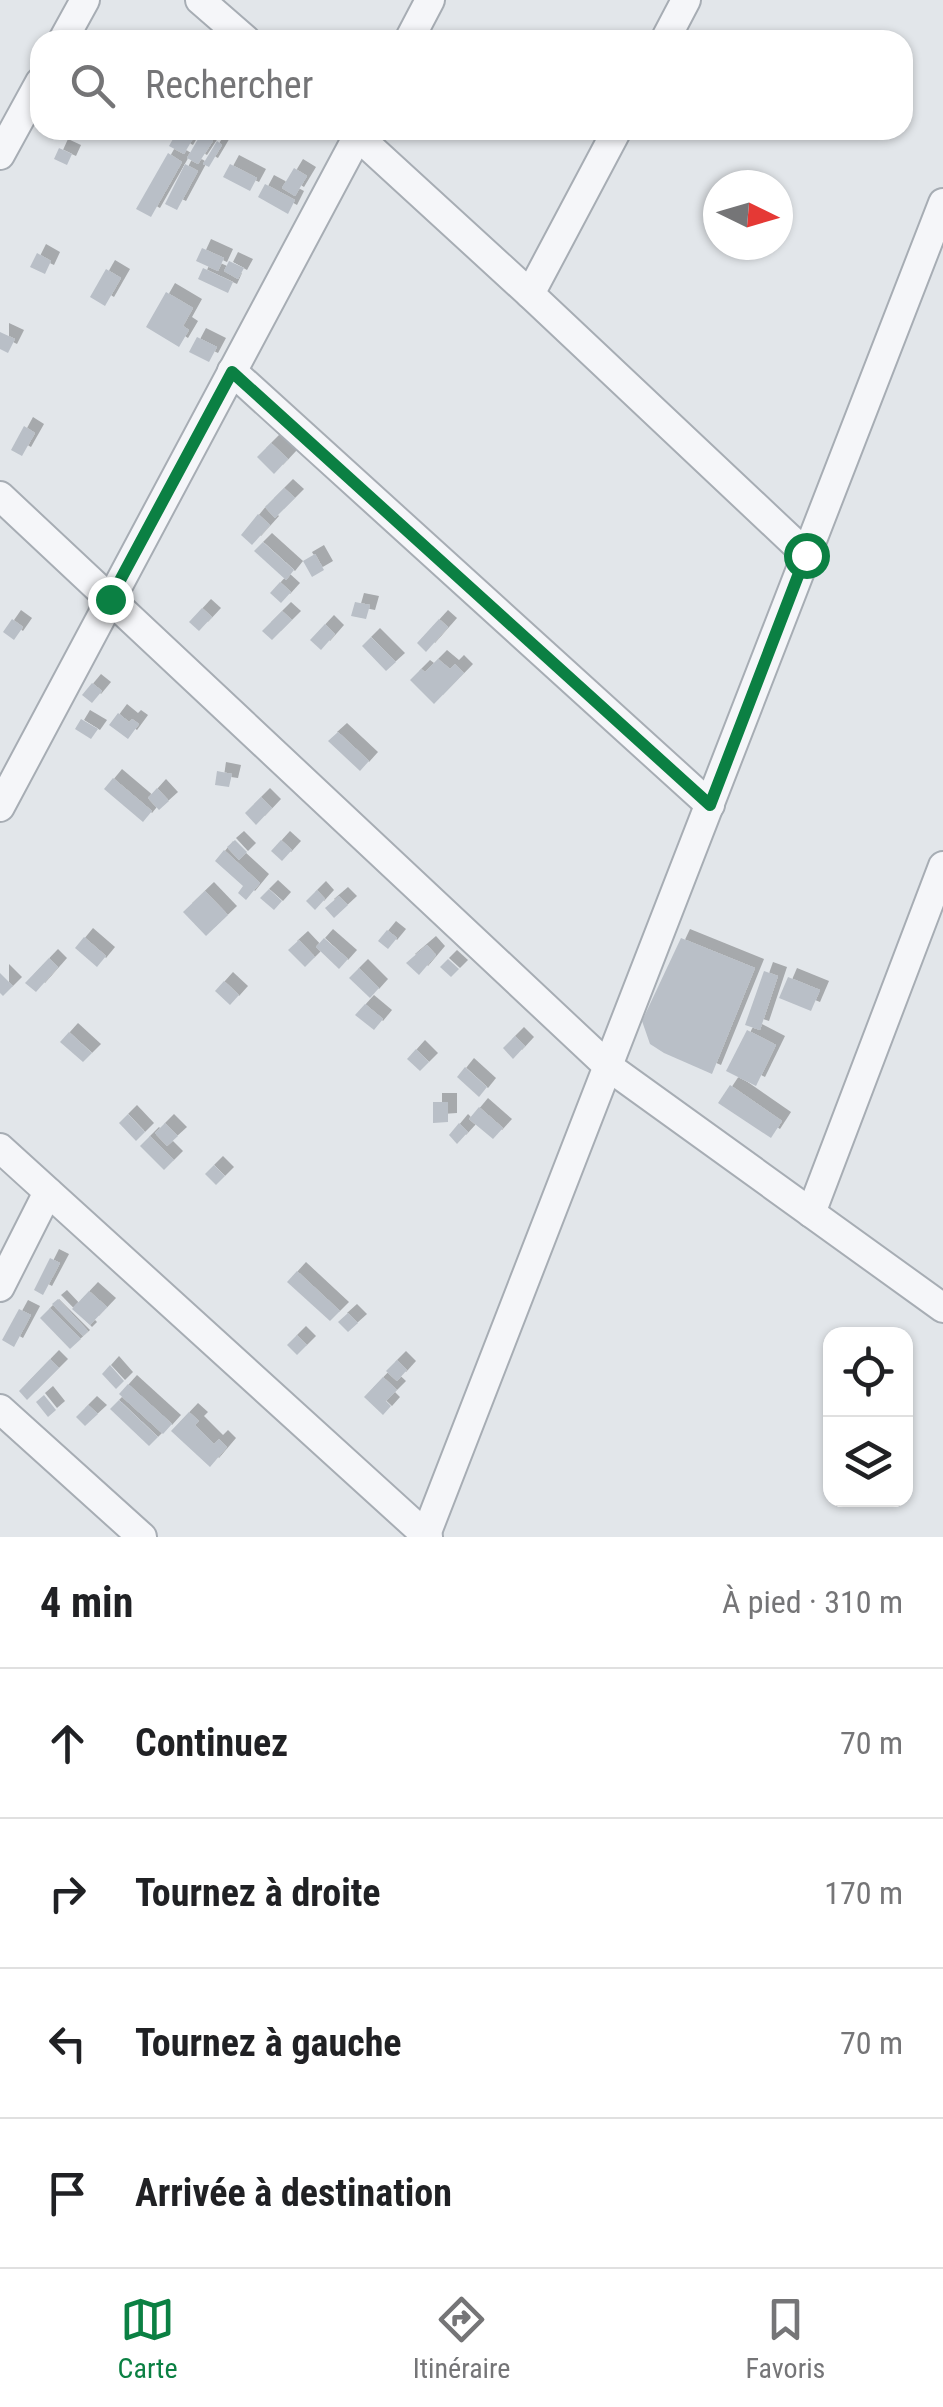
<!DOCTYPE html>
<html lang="fr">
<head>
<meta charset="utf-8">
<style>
	:root { --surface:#fff; --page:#f2f2f2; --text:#202124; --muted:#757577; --line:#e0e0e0; --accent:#0b8043 }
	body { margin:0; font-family:"Roboto Condensed",sans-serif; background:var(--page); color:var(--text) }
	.controls { position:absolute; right:30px; bottom:30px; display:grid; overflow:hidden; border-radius:20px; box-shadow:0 2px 8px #0004 }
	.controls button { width:90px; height:90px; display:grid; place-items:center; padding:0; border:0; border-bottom:2px solid var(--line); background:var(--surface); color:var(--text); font:50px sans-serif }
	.compass { position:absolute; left:703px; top:170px; width:90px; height:90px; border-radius:50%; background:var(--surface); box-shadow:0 2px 8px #0004; rotate:95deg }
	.stop { position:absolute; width:30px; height:30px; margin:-22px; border:8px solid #0b8043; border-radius:50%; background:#fff }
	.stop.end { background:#0b8043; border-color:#fff; box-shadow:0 2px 10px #0008 }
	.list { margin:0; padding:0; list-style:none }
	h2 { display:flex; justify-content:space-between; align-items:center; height:130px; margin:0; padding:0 40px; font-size:42px }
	h2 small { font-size:32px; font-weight:400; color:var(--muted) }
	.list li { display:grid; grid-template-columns:65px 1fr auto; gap:30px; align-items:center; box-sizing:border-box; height:150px; padding:0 40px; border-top:2px solid var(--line) }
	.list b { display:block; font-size:38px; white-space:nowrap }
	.list em { font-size:32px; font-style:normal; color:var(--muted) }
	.icon { flex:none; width:55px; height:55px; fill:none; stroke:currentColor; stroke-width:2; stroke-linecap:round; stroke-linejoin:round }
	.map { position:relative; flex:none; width:943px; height:1537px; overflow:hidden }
	.search { position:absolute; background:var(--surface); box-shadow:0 2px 8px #0004; left:30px; right:30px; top:30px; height:110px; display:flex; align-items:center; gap:25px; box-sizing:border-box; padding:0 35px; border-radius:30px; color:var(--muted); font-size:38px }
	.sheet { height:730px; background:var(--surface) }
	nav { display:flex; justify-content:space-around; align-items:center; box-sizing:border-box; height:140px; border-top:2px solid var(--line); background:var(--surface); font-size:28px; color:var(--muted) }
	nav a { display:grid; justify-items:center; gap:5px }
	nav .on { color:var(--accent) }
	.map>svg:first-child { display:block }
	.building { fill:#b9bfc7; filter:url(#shadow) }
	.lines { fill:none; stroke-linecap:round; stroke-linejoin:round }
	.minor-casing { stroke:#a7adb4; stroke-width:32 }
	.minor { stroke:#f5f6f9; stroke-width:28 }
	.route { stroke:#0b8043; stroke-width:12 }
</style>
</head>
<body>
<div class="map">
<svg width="943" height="1537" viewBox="0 0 943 1537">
	<defs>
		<filter id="shadow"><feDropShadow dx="9" dy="-9" stdDeviation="0" flood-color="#0004"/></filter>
	</defs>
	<rect width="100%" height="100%" fill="#e2e6ea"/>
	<g class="building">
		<polygon points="178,130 198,130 184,154 169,146"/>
		<polygon points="201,134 213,141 198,164 187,158"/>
		<polygon points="217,141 222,145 209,167 203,164"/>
		<polygon points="59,148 72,154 67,165 54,159"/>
		<polygon points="168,153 182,162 151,217 136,209"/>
		<polygon points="185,164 198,171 177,210 165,204"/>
		<polygon points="230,164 257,178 250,191 223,177"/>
		<polygon points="294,168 307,176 295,196 282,188"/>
		<polygon points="265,184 295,200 288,214 258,197"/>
		<polygon points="202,248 224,258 218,271 196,261"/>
		<polygon points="37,253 51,261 45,274 30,267"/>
		<polygon points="229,261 244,268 238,279 224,271"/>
		<polygon points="203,268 233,282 228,293 198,279"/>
		<polygon points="106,269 121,278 105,306 90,297"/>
		<polygon points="166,292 193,308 183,326 189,330 179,347 146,327"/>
		<polygon points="0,332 15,339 8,353 0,349"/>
		<polygon points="197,337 217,347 209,362 189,352"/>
		<polygon points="24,426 35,433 22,456 11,450"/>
		<polygon points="271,443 288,459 274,474 257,457"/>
		<polygon points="284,488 295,498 275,518 265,507"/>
		<polygon points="258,514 270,525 252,545 241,535"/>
		<polygon points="263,542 294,570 286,580 254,551"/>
		<polygon points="315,554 324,570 312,577 303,561"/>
		<polygon points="280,582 291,592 281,603 270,593"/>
		<polygon points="355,602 370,605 366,619 351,616"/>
		<polygon points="202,608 212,617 199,631 189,622"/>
		<polygon points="282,611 292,620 272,640 262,631"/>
		<polygon points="12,619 23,627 14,640 3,632"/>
		<polygon points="439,619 448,627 426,652 417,643"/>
		<polygon points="325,624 335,634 321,650 310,640"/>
		<polygon points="371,637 396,662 386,671 362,646"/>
		<polygon points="438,659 450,669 455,664 464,673 434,704 410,680 421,669 425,672"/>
		<polygon points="92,683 102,691 92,703 82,695"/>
		<polygon points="118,713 129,722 132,719 139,724 128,739 109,725"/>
		<polygon points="81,719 98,729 91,739 75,729"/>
		<polygon points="338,732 369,761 360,771 328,741"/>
		<polygon points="217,771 232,774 229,787 215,785"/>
		<polygon points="113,778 152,811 143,822 104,789"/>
		<polygon points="157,788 169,801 159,810 148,798"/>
		<polygon points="261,797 272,808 256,825 245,813"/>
		<polygon points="235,840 247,852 239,860 227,847"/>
		<polygon points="281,840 292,850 282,861 271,851"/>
		<polygon points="224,850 260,883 246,900 238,893 243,886 215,861"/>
		<polygon points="269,889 282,901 274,910 260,898"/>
		<polygon points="317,890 325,899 315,910 306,901"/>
		<polygon points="205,891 228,915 206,936 183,912"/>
		<polygon points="339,896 348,905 334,918 325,908"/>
		<polygon points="387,930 397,938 388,949 378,941"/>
		<polygon points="84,937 106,956 97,967 75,948"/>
		<polygon points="324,938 348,959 339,969 316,947"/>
		<polygon points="681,938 755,968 712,1074 664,1053 650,1044 642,1021"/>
		<polygon points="299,940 315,957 305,967 288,950"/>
		<polygon points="427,945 436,955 419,975 406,963"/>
		<polygon points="49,958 58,967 36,992 25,983"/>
		<polygon points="448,959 459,969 451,977 440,967"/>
		<polygon points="359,968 379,988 370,998 349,978"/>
		<polygon points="764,971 778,976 760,1030 745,1025"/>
		<polygon points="0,973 13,986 3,996 0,993"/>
		<polygon points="788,977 820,990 811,1011 779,998"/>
		<polygon points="224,981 239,995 230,1005 215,991"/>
		<polygon points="365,1004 383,1019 374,1030 355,1015"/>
		<polygon points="747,1030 776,1045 756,1086 726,1071"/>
		<polygon points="69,1032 92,1053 83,1062 60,1042"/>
		<polygon points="515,1036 525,1046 513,1059 503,1048"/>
		<polygon points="416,1049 429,1062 420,1071 407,1059"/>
		<polygon points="465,1067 487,1087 479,1097 457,1077"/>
		<polygon points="730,1085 782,1121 771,1138 718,1103"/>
		<polygon points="433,1102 448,1102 448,1122 433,1123"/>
		<polygon points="479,1107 503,1128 493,1139 469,1119"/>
		<polygon points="128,1114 145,1132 136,1141 119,1123"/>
		<polygon points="165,1123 178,1136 167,1146 155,1133"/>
		<polygon points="459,1123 468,1132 457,1144 449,1135"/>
		<polygon points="150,1136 174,1160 164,1170 140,1146"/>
		<polygon points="214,1165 225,1176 216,1185 205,1174"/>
		<polygon points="50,1258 60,1263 43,1295 34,1290"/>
		<polygon points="297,1271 340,1311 330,1321 287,1282"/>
		<polygon points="89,1291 107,1307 90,1325 72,1309"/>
		<polygon points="58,1299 88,1331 83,1336 52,1304"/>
		<polygon points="50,1308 81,1339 70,1349 40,1318"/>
		<polygon points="19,1309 31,1315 14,1347 2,1340"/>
		<polygon points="348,1313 358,1323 348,1332 338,1322"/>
		<polygon points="297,1335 307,1345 297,1355 287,1345"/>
		<polygon points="50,1359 59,1368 27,1400 19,1391"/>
		<polygon points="397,1360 407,1370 397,1381 386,1371"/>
		<polygon points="110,1365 124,1381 116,1389 102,1374"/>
		<polygon points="383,1377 397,1390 386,1401 391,1406 383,1415 364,1397"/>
		<polygon points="128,1384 172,1424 163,1434 119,1394"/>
		<polygon points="44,1395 56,1410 48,1417 36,1402"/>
		<polygon points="119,1400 158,1437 149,1446 110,1409"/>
		<polygon points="88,1405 98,1414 85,1426 76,1417"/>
		<polygon points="189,1412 199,1421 195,1425 214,1444 219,1439 227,1447 210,1467 171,1431"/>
	</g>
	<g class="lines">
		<g class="minor-casing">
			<g id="minor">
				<polyline points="200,0 246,40"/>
				<polyline points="63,40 85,0"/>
				<polyline points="409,40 430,0"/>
				<polyline points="665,40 686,0"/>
				<polyline points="351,130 530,294 807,555"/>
				<polyline points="0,155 40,82"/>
				<polyline points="530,294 617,130"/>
				<polyline points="232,371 710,805"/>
				<polyline points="0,496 609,1067 943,1308"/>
				<polyline points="0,807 361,130"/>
				<polyline points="0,1148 428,1537"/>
				<polyline points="811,1213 943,866"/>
				<polyline points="0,1287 48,1192"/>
				<polyline points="0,1409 142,1537"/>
				<polyline points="425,1537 943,203"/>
			</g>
		</g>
		<use href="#minor" class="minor"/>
	</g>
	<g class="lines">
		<polyline class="route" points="110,599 232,372 710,805 806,555"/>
	</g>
</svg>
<div class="controls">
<button><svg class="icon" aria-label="locate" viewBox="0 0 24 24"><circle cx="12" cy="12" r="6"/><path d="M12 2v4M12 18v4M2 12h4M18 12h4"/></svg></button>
<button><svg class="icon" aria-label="layers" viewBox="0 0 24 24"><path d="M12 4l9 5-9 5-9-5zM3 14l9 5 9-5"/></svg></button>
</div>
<svg class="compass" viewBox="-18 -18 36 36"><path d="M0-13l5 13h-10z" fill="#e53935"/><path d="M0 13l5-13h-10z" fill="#757577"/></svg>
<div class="stop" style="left:806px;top:555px"></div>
<div class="stop end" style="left:110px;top:599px"></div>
<div class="search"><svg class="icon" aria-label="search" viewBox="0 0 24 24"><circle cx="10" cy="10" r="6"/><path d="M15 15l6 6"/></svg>Rechercher</div>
</div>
<section class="sheet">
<h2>4 min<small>À pied · 310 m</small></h2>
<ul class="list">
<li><svg class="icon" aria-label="ahead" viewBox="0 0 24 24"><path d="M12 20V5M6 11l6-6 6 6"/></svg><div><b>Continuez</b></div><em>70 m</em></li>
<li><svg class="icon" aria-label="right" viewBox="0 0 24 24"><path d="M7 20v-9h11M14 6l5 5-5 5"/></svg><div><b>Tournez à droite</b></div><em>170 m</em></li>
<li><svg class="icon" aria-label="left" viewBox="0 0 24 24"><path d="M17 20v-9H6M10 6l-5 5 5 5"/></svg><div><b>Tournez à gauche</b></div><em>70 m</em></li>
<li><svg class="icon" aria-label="arrive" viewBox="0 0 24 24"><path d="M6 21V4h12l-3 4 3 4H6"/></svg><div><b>Arrivée à destination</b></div></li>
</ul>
</section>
<nav>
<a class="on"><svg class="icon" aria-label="map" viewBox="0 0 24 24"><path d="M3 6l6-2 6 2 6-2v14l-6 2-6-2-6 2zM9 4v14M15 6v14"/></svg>Carte</a>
<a><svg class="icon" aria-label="directions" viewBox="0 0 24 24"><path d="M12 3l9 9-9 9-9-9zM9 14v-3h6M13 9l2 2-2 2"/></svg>Itinéraire</a>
<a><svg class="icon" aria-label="saved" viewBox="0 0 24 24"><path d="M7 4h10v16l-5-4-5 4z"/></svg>Favoris</a>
</nav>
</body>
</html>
